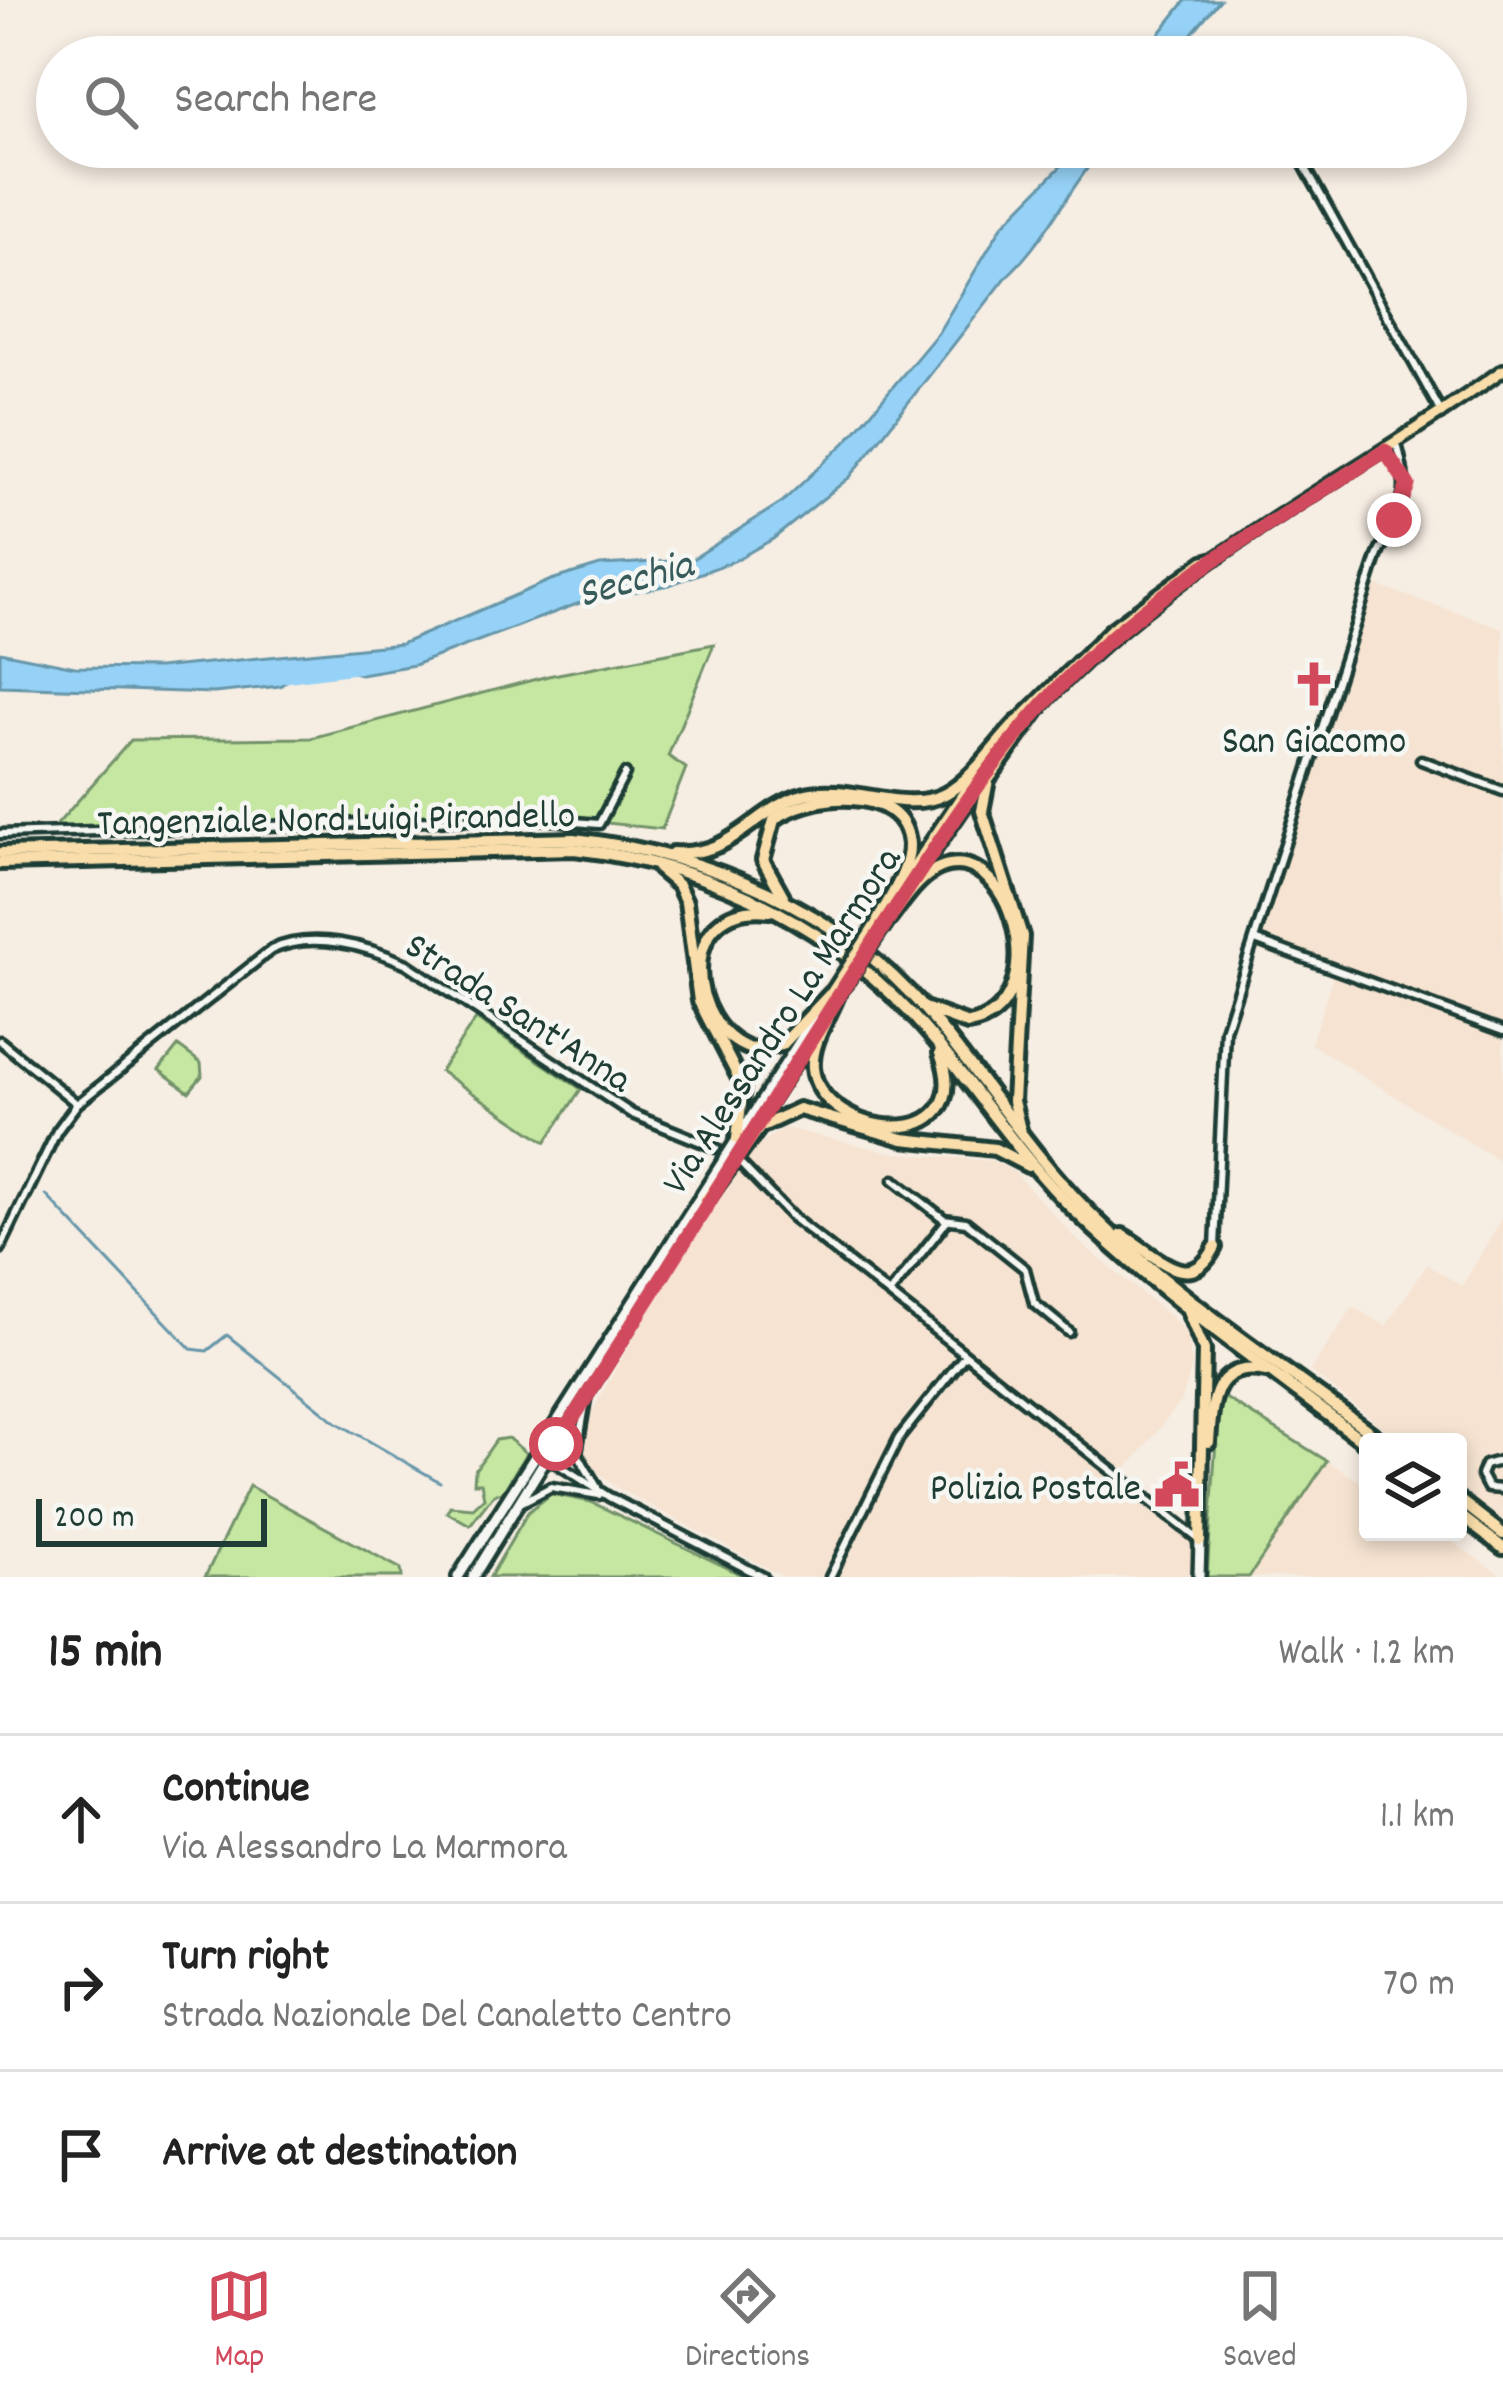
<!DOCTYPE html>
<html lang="en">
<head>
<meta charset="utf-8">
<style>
	:root { --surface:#fff; --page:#f2f2f2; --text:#222; --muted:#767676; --line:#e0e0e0; --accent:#d1495b }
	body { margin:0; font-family:Dekko,sans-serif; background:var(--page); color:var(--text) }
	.controls { position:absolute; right:36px; bottom:36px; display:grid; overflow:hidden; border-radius:12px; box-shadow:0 6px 18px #0003 }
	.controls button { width:108px; height:108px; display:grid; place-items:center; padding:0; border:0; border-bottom:3px solid var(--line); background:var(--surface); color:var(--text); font:60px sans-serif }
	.scale { position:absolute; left:36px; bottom:30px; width:231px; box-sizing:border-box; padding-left:12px; border:6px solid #1f3d34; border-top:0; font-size:33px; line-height:42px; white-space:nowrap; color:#1f3d34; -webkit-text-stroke:9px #f6f6f2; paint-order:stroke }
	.stop { position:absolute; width:36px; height:36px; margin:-27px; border:9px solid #d1495b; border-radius:50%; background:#fff }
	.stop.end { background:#d1495b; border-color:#fff; box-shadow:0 3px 12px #0008 }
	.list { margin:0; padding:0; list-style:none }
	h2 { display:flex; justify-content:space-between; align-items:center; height:156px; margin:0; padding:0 48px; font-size:51px }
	h2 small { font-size:39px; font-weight:400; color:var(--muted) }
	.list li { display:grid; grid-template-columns:78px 1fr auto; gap:36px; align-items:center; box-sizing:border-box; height:168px; padding:0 48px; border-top:3px solid var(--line) }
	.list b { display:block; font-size:45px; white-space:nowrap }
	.list p { margin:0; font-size:39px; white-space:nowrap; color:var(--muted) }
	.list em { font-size:39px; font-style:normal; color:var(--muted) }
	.icon { flex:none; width:66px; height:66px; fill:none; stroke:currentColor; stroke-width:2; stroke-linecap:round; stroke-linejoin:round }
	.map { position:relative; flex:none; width:1503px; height:1577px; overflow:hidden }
	.search { position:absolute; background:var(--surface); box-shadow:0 6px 18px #0003; left:36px; right:36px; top:36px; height:132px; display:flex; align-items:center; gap:30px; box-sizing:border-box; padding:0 42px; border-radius:66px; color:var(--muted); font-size:45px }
	.sheet { height:660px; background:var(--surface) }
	nav { display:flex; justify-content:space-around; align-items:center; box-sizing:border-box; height:168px; border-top:3px solid var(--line); background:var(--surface); font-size:33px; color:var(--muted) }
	nav a { display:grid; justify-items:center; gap:6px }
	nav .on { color:var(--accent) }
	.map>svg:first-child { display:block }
	.built { fill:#f6e3d1 }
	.green { fill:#c5e7a1; stroke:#72926a; stroke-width:3 }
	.water { fill:#96d2f7; stroke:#6696a9; stroke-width:3 }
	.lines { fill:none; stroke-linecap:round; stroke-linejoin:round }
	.stream { stroke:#6696a9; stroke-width:3 }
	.river { stroke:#96d2f7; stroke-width:14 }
	.street-casing { stroke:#1f3d34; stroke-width:15 }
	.secondary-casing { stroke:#1f3d34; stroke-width:18 }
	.primary-casing { stroke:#1f3d34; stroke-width:18 }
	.highway-casing { stroke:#1f3d34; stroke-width:20 }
	.street { stroke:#f6f6f2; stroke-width:6 }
	.secondary { stroke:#f6f6f2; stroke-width:9 }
	.primary { stroke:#f9deab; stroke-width:9 }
	.highway { stroke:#f9deab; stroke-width:10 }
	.primary-bridge-casing { stroke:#1f3d34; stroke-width:18; stroke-linecap:butt }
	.primary-bridge { stroke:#f9deab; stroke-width:9 }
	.route { stroke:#d1495b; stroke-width:15 }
	.labels { text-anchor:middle; stroke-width:9; stroke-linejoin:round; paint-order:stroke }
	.poi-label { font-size:39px; fill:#1f3d34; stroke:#f6f6f2 }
	.street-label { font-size:39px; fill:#1f3d34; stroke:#f6f6f2 }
	.water-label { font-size:42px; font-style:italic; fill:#375b5b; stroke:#f6f6f2 }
</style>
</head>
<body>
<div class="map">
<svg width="1503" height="1577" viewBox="0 0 1503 1577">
	<rect width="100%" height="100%" fill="#f6ede3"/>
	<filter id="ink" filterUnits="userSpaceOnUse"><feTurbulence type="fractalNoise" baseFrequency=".00833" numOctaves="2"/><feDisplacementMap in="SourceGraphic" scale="24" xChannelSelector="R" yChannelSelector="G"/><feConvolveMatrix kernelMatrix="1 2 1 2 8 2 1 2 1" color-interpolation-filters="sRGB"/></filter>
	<g filter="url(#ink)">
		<g class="built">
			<polygon points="1372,584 1503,628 1503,1163 1311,1044 1333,976 1256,949"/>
			<polygon points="784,1128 893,1153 993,1161 1014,1172 1079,1242 1177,1322 1186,1333 1192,1365 1182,1400 1114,1485 1194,1543 1192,1577 784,1577 616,1487 590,1466 582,1448 584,1426 671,1270 754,1148"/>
			<polygon points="1503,1218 1503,1521 1458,1486 1458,1442 1402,1442 1310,1371 1353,1307 1386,1326 1427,1265 1462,1286"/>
			<polygon points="1327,1461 1368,1487 1368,1532 1438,1532 1503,1577 1249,1577"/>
		</g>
		<g class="green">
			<polygon points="714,644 668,756 686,768 662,829 524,814 55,827 131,740 311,738 548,676"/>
			<polygon points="476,1019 581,1089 546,1142 440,1071"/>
			<polygon points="178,1046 201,1063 202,1076 189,1092 159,1070"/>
			<polygon points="1219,1394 1327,1461 1249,1577 1207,1577"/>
			<polygon points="508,1438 526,1453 503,1492 494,1494 470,1525 447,1512 450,1506 473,1508 484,1498 481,1483 474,1483 475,1470 496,1440"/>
			<polygon points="249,1486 401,1569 402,1577 205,1577"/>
			<polygon points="551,1494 591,1502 746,1577 490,1577 528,1512"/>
		</g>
		<g class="water">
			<polygon points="1186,0 1220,0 1172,57 1141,57"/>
			<path d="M1080 147H1104C1068 189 1046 240 1008 275L850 477 773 539 734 561 669 585 585 601 414 665 361 674 327 666 304 668 280 686 214 693 0 686V652L75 667 158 668 401 644 551 580 600 565 691 560 782 502 849 439 938 333 1002 226Z"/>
		</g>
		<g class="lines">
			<polyline class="stream" points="46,1195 191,1349 207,1351 227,1335 336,1422 440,1482"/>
			<polyline class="river" points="280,676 359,666"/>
			<g class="street-casing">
				<g id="street">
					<polyline points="1294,147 1442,414"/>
					<polyline points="1386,451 1403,472"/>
					<polyline points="1421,760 1503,791"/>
					<polyline points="0,834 528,818 599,824 625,774"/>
					<polyline points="1255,940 1503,1031"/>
					<polyline points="0,1041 76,1103"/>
					<polyline points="742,1165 792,1217 1198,1539"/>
					<polyline points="894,1180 944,1219 966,1222 1025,1269 1034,1303 1069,1332"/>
					<path d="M1215 1247 1225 1030 1377 557C1400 504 1413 501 1397 444"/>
					<path d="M0 1249 57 1131 77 1104 271 950C312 930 367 946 407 964L632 1114 716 1148"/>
					<polyline points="889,1294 946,1222"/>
					<polyline points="586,1399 577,1453 597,1487"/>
					<polyline points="536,1450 609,1497 763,1577"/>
					<polyline points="1503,1460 1485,1465 1481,1475 1488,1488 1503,1489"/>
					<polyline points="522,1502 551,1487 599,1495"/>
					<polyline points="830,1577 899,1438 965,1355"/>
				</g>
			</g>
			<g class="secondary-casing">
				<g id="secondary">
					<polyline points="745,1140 821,1023"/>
					<polyline points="458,1577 821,1008"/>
					<polyline points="473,1577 706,1199"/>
					<polyline points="1199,1577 1200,1541"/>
				</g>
			</g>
			<g class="primary-casing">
				<g id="primary">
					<path d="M1039 709C1167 566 1349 481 1503 370"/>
					<polyline points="1016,723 1111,629 1204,561 1219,557"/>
					<polyline points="902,885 976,774"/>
					<polyline points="909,888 1001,754"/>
				</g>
			</g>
			<g class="highway-casing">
				<g id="highway">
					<path d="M0 853 574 839C705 853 841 910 927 1012 983 1077 1027 1150 1088 1211 1175 1298 1285 1367 1383 1442"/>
					<path d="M673 853C735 857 754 808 806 794 849 783 906 815 945 794 973 779 995 744 1017 722"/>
					<path d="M0 863 574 849C715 865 845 931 936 1042 982 1098 1023 1160 1075 1211 1164 1298 1269 1369 1368 1445"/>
					<polyline points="659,869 678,885 686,902 699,1001 743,1086 737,1139"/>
					<path d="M783 896 763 860 774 820C807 793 904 783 909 844 910 871 889 898 877 922"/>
					<path d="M770 911C675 899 685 1027 751 1049L782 1045 831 993"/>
					<path d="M884 926C899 908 915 881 935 870 1010 830 1059 1009 968 1024L927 1009"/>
					<path d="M837 997C828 1019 811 1044 813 1068 820 1139 980 1158 940 1053"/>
					<polyline points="1020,1130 1013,1101 1022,936 982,811 988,780 1040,707"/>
					<polyline points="705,1201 760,1127 799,1109 903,1139 995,1149 1028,1166"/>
					<path d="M1122 1235C1153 1251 1189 1299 1215 1247"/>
					<polyline points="1189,1314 1204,1350 1200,1541"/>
					<path d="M1209 1442C1212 1401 1214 1361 1266 1371"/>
					<polyline points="1458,1499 1503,1534"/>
					<polyline points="1458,1514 1503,1548"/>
				</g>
			</g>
			<use href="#street" class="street"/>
			<use href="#secondary" class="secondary"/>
			<use href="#primary" class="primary"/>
			<use href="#highway" class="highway"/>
			<g class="primary-bridge-casing">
				<g id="primary-bridge">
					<polyline points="831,993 877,922"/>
					<polyline points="837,997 884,926"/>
				</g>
			</g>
			<use href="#primary-bridge" class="primary-bridge"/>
		</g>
	</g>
	<g class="lines" filter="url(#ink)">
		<path class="route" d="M556 1444C663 1280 763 1111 871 946 935 848 996 747 1082 664 1171 579 1282 517 1385 451L1408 485 1394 520"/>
	</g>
	<defs>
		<g id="church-bare" transform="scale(3.6)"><path d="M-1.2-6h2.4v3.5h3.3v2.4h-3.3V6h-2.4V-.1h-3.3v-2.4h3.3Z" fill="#d1495b" stroke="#f6f6f2" stroke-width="2.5" paint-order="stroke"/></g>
		<g id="civic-bare" transform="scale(3.6)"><path d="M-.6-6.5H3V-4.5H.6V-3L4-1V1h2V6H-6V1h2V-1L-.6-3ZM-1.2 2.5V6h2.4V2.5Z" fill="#d1495b" stroke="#f6f6f2" stroke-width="2.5" paint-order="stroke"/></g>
	</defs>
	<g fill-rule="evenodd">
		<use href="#church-bare" x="1314" y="684"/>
		<use href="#civic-bare" x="1177" y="1485"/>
	</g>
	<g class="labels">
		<g class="poi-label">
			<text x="1314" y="752">San Giacomo</text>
			<text x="1141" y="1499" text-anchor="end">Polizia Postale</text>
		</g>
		<g class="street-label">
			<text transform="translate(336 816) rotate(-1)" y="14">Tangenziale Nord Luigi Pirandello</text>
			<text transform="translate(520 1010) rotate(33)" y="14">Strada Sant'Anna</text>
			<text transform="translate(779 1019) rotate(-57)" y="14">Via Alessandro La Marmora</text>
		</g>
		<g class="water-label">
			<text transform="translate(634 576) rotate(-16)" y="15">Secchia</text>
		</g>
	</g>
</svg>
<div class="controls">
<button><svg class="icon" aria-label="layers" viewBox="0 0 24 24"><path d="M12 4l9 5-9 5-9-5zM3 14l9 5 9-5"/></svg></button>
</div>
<div class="scale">200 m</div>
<div class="stop" style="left:556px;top:1444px"></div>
<div class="stop end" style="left:1394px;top:520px"></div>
<div class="search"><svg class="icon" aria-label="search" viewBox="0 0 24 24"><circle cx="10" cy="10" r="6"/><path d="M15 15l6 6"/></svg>Search here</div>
</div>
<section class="sheet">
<h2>15 min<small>Walk · 1.2 km</small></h2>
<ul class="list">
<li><svg class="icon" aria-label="ahead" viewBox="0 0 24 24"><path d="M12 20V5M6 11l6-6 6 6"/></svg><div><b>Continue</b><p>Via Alessandro La Marmora</p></div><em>1.1 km</em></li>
<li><svg class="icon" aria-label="right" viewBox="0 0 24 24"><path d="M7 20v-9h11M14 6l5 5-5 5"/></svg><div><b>Turn right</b><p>Strada Nazionale Del Canaletto Centro</p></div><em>70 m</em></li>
<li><svg class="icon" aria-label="arrive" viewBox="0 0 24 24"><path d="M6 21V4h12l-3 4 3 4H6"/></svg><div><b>Arrive at destination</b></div></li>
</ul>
</section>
<nav>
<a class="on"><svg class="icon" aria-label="map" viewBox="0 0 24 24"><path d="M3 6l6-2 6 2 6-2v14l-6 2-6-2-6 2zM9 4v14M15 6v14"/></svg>Map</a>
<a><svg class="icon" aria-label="directions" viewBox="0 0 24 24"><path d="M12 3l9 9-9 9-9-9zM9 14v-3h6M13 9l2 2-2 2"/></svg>Directions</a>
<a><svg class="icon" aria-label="saved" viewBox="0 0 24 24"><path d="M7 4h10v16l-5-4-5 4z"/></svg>Saved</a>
</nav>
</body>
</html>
